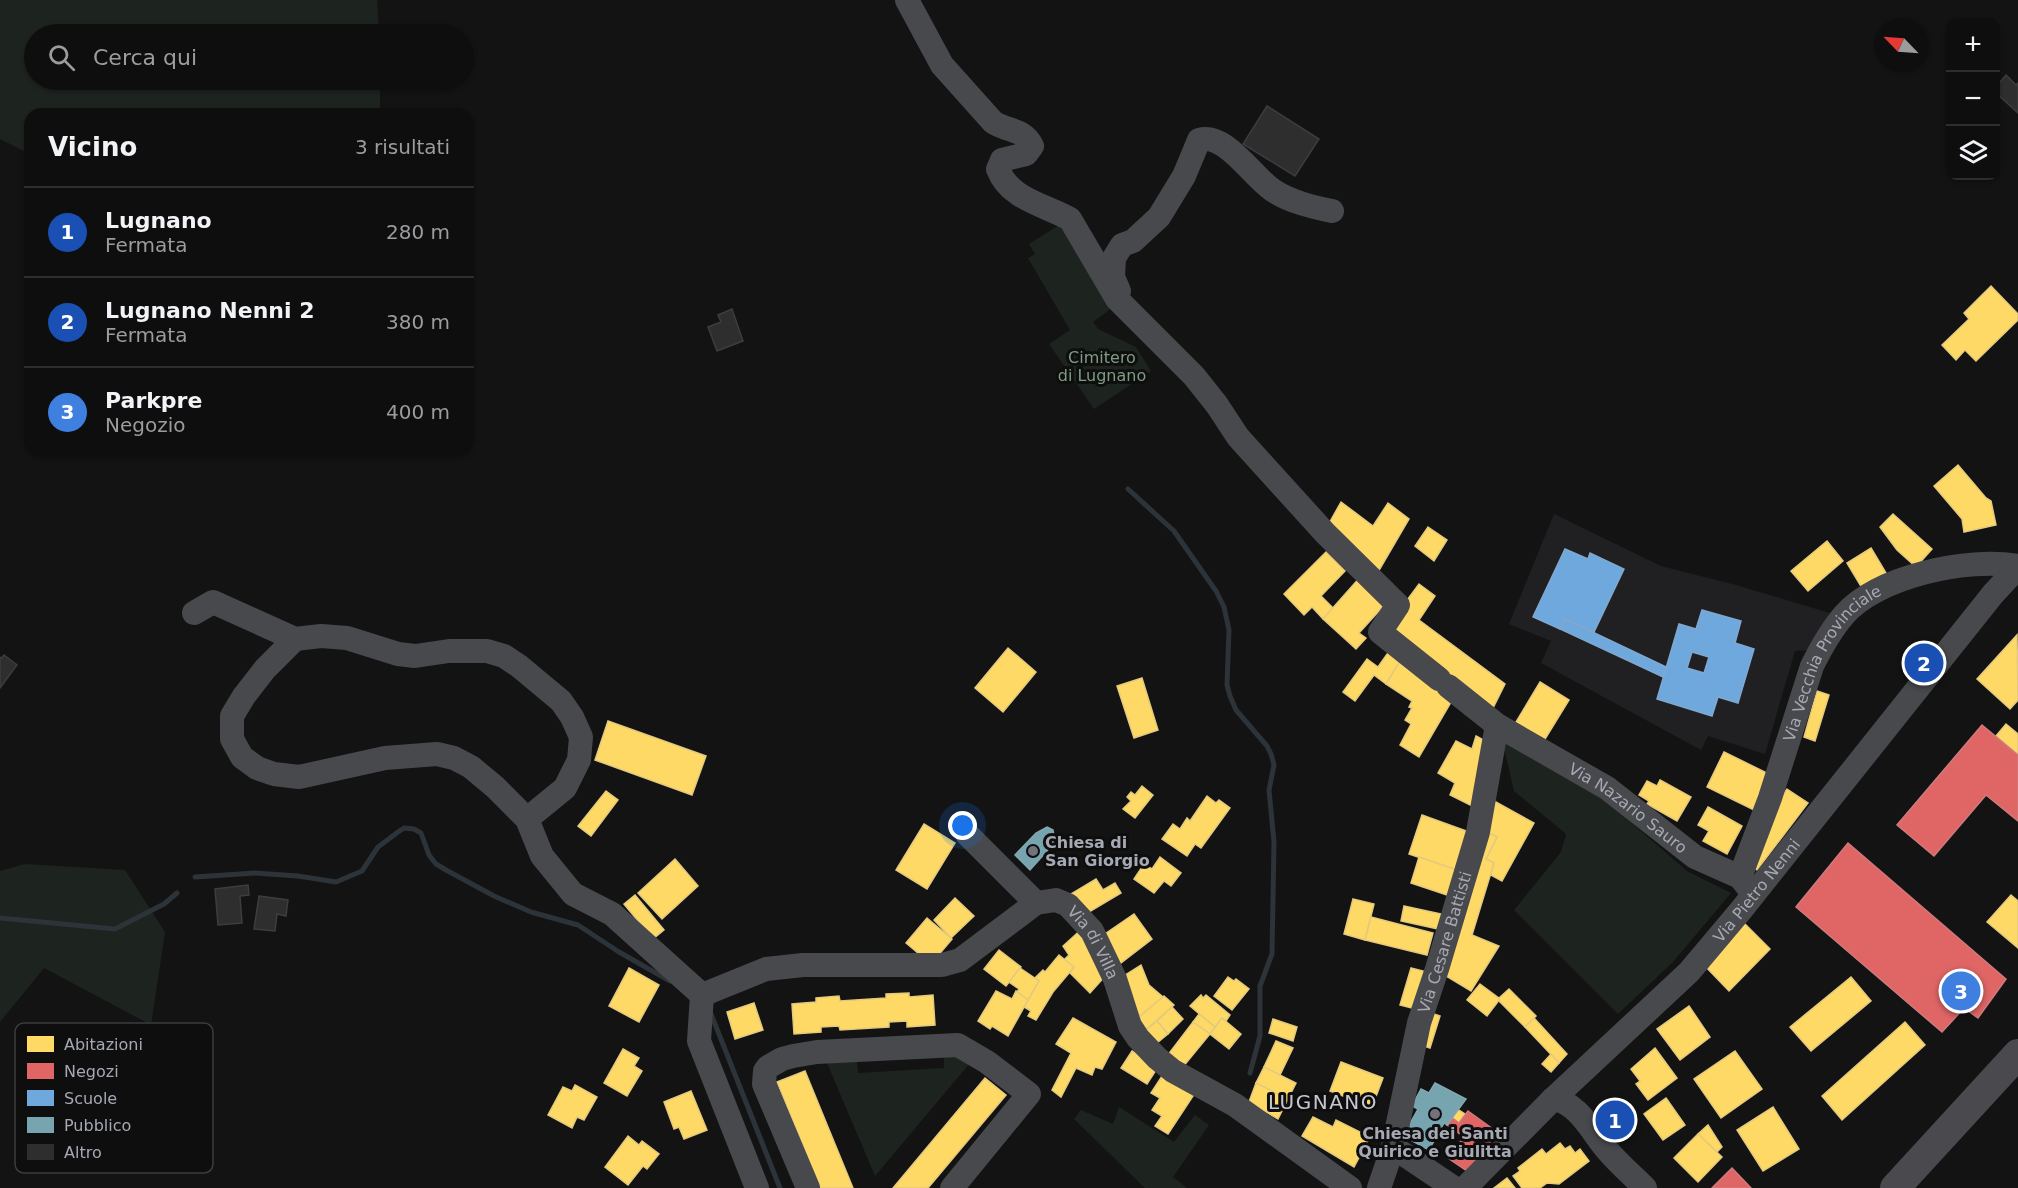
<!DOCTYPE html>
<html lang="it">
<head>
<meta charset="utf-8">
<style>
	:root { --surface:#0e0e0f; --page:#171718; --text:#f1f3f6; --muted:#9b9c9e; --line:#2e2e2f; --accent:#1a73e8 }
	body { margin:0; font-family:"DejaVu Sans",sans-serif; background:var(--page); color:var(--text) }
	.controls { position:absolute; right:18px; top:18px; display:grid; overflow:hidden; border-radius:12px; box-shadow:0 2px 4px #0004 }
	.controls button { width:54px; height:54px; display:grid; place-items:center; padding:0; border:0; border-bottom:2px solid var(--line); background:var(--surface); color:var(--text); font:30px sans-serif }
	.compass { position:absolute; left:1874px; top:18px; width:54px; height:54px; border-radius:50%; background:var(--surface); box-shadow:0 2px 4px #0004; rotate:295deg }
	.you { position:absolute; left:963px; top:826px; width:21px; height:21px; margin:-15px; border:4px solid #fff; border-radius:50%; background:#1a73e8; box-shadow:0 0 0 9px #1a73e833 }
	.badge { display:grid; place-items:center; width:39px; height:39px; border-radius:50%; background:var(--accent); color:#fff; font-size:20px; font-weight:700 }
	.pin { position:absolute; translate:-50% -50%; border:3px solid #fff; box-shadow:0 2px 6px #0006 }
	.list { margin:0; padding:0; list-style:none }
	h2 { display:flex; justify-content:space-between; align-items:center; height:78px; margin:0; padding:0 24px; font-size:26px }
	h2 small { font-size:20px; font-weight:400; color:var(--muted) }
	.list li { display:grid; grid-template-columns:39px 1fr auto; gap:18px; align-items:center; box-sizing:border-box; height:90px; padding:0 24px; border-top:2px solid var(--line) }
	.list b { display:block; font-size:22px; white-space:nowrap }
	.list p { margin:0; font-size:20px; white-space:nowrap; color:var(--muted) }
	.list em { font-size:20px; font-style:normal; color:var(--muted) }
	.icon { flex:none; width:33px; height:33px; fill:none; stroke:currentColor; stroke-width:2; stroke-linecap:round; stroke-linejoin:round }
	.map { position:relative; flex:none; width:2018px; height:1188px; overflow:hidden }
	.search { position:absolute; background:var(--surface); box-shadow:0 2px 4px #0004; left:24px; top:24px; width:450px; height:66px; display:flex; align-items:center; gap:15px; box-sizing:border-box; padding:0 21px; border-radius:33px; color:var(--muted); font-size:22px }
	.panel { position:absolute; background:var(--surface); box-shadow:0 2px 4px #0004; left:24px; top:108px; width:450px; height:348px; border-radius:18px }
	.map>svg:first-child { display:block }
	.built { fill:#202022 }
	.green { fill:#1d231f }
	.homes { fill:#ffd966; stroke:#e4ca7d; stroke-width:1.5 }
	.shops { fill:#e06666; stroke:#cf7a7d; stroke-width:1.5 }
	.schools { fill:#6fa8dc; stroke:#80a8d0; stroke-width:1.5; fill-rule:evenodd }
	.public { fill:#76a5af; stroke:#84a6b0; stroke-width:1.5 }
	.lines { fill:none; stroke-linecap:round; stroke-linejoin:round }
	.stream { stroke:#2c3339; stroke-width:5 }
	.building { fill:#2e2e2f; stroke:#3c3d40; stroke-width:1.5 }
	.minor { stroke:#48494c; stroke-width:24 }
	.major { stroke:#4a4a4e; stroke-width:30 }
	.poi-dot { fill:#73747b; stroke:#0e0e0f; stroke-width:2 }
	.labels { text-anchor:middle; stroke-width:6; stroke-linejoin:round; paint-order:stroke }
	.park-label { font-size:16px; fill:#7f9c84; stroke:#0e0e0f }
	.street-label { font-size:16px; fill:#a6a8b3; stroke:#0e0e0f }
	.poi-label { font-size:16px; font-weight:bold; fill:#a6a8b3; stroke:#0e0e0f; text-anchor:start }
	.quarter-label { font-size:20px; letter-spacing:1.5px; fill:#c6c7d0; stroke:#0e0e0f }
	.key { fill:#0e0e0f; stroke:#3c3c40; stroke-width:1.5 }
	.key-label { font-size:16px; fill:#a6a8b3 }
</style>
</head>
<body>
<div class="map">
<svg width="2018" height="1188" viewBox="0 0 2018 1188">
	<rect width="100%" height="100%" fill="#131314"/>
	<polygon class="built" points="1554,514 1661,566 1736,585 1830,613 1811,650 1795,651 1765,754 1708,736 1701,750 1541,663 1551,641 1509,624"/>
	<g class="green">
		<polygon points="0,0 377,0 379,34 34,34 34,80 380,80 380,114 30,114 30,154 0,139"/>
		<polygon points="1064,222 1113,307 1093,322 1098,329 1136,347 1151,371 1094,409 1049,344 1070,330 1028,258 1035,254 1029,244"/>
		<polygon points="1507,741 1602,797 1687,871 1731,893 1673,962 1618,1014 1514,910 1561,852 1566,834 1514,791 1503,744"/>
		<polygon points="25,864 125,870 165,932 151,1025 44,968 0,1022 0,871"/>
		<polygon points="944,1055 956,1055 970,1063 875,1176 827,1063 857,1061 858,1073 944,1068"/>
		<polygon points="1119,1107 1174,1142 1195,1115 1209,1125 1173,1177 1187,1188 1145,1188 1074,1119 1081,1110 1113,1124"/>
	</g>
	<g class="homes">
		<polygon points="1991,286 2018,314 2018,320 1976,361 1965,350 1956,360 1942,345 1969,319 1964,313"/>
		<polygon points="1958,465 1986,498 1991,501 1996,525 1964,532 1962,519 1934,486"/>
		<polygon points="1341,502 1373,526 1388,503 1409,519 1378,572 1327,527"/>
		<polygon points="1893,514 1932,549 1916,567 1897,550 1880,527"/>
		<polygon points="1428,527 1447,540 1434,561 1415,546"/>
		<polygon points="1827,541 1843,561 1808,591 1791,571"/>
		<polygon points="1871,548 1886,573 1862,588 1847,563"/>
		<polygon points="1326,552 1345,571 1321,596 1333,608 1323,619 1312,607 1304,615 1284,594"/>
		<polygon points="1362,575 1389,600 1359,633 1366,638 1356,649 1323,619"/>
		<polygon points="1419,584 1435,596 1419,620 1505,684 1492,710 1387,627"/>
		<polygon points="2017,635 2018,700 2010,709 1977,679"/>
		<polygon points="1008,648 1036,672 1003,712 975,688"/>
		<polygon points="1390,650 1402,658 1386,684 1374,675 1355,701 1343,692 1367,659 1378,667"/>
		<polygon points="1402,658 1454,697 1419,757 1400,745 1411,724 1405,720 1412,708 1409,707 1412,701 1386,684"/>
		<polygon points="1142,678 1158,730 1134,738 1117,686"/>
		<polygon points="1540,682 1569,700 1542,744 1513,727"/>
		<polygon points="1817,691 1829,695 1815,741 1804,737"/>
		<polygon points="608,721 706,756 692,795 595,760"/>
		<polygon points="2006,724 2018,734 2018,755 1996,736"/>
		<polygon points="1476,736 1487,742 1476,808 1450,795 1455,783 1438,773 1456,741 1472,749"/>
		<polygon points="1724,752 1771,775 1754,810 1707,787"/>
		<polygon points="1660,780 1691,797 1677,821 1647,804 1649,801 1639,795 1647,781 1657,786"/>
		<polygon points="1142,786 1153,795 1135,818 1123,809 1131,801 1127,797 1131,792 1135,795"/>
		<polygon points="1787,789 1808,803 1757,870 1752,866 1778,802"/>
		<polygon points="606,791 618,800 591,836 578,826"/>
		<polygon points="1207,796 1216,803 1219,800 1230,808 1201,848 1195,844 1187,856 1162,839 1173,824 1180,829 1187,818 1190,821"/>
		<polygon points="1494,801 1534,823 1502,881 1491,875 1494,863 1486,859 1497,837 1484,830"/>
		<polygon points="1708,807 1742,826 1727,854 1703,841 1709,831 1698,825"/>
		<polygon points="1422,815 1469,832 1457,870 1409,854"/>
		<polygon points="924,824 955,843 927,889 896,870"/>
		<polygon points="1484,830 1497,837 1486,859 1494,863 1472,935 1499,946 1471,991 1441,973"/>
		<polygon points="1160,857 1181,873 1171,886 1164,881 1154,893 1134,879 1144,864 1152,869"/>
		<polygon points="1419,857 1457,870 1450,896 1411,883"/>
		<polygon points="675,859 698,886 662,919 638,893"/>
		<polygon points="1096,879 1103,890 1115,883 1121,893 1084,915 1071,894"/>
		<polygon points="635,895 664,930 653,939 624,904"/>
		<polygon points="2011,895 2018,901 2018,948 1987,922"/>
		<polygon points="955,898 974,916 951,938 934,920"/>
		<polygon points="1353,899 1374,904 1365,940 1344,934"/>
		<polygon points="1404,906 1446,915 1443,930 1401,921"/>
		<polygon points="1134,914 1152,939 1113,969 1099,938"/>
		<polygon points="1371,917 1433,933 1427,955 1365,940"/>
		<polygon points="927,918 952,939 931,964 906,943"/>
		<polygon points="1744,923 1770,949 1729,991 1704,965"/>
		<polygon points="1083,928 1108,973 1090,993 1070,973 1074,967 1064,960 1069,955 1063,946"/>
		<polygon points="999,950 1021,967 1006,986 984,969"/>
		<polygon points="1059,955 1074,967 1053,992 1036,1020 1028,1016 1031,1011 1024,1007 1039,981 1035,978 1043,970 1045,972"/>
		<polygon points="1141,965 1149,985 1163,997 1139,1017 1122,977"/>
		<polygon points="629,968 659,985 639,1022 609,1006"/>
		<polygon points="1020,968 1039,981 1028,1000 1017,992 1019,989 1009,982"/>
		<polygon points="1411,968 1427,972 1416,1009 1400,1005"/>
		<polygon points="1228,977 1234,981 1236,979 1249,989 1232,1010 1214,996"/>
		<polygon points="1851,977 1871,1001 1811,1051 1790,1027"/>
		<polygon points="1480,984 1500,999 1487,1016 1467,1000"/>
		<polygon points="1509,989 1536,1016 1525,1027 1499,1001 1499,998"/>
		<polygon points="996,991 1012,999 1016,991 1028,1000 1008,1036 992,1026 990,1029 978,1021"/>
		<polygon points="909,993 909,997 933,995 935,1025 907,1027 907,1021 889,1022 889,1027 840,1030 839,1026 821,1027 821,1032 794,1034 792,1004 816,1002 816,998 839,996 840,1001 886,998 886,994"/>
		<polygon points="1201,995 1203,998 1206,995 1230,1015 1226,1021 1222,1018 1215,1027 1190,1006"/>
		<polygon points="1164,996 1174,1005 1146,1030 1139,1017"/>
		<polygon points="754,1003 763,1030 735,1039 727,1012"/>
		<polygon points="1689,1006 1710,1037 1680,1060 1657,1029"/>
		<polygon points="1172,1007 1183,1019 1168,1034 1157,1021"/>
		<polygon points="1428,1012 1440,1016 1430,1048 1418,1044"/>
		<polygon points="1199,1014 1215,1027 1210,1034 1193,1022"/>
		<polygon points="1073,1018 1116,1042 1102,1069 1095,1067 1092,1075 1076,1068 1061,1097 1052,1090 1071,1053 1056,1044"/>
		<polygon points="1222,1018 1241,1034 1229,1049 1210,1034"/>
		<polygon points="1534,1018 1567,1054 1559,1063 1525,1027"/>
		<polygon points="1273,1019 1297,1027 1293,1041 1269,1033"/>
		<polygon points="1157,1021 1168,1034 1157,1043 1146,1030"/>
		<polygon points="1193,1022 1210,1034 1182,1068 1167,1056"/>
		<polygon points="1905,1022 1925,1045 1842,1120 1822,1096"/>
		<polygon points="1276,1041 1293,1048 1280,1075 1264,1067"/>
		<polygon points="1655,1048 1677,1078 1648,1100 1636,1084 1640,1081 1631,1069"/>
		<polygon points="623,1049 639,1058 634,1066 642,1071 627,1096 604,1083"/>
		<polygon points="1132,1051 1158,1067 1147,1084 1121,1068"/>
		<polygon points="1735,1051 1762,1089 1721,1118 1694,1079"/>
		<polygon points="1551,1054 1559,1063 1551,1072 1542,1064"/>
		<polygon points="1341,1062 1383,1078 1372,1107 1330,1091"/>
		<polygon points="1264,1067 1296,1083 1288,1099 1256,1083"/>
		<polygon points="805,1071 853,1188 820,1188 777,1082"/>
		<polygon points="1164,1073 1195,1093 1168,1134 1155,1126 1162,1116 1152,1110 1160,1098 1151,1093"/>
		<polygon points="985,1078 1006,1095 928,1188 893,1188"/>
		<polygon points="1256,1083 1288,1099 1278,1119 1249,1102"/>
		<polygon points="575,1085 597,1097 584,1120 577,1117 572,1128 548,1115 563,1087 572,1091"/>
		<polygon points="691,1091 707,1130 684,1139 679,1127 674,1129 664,1102"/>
		<polygon points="1666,1098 1685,1125 1663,1140 1644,1114"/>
		<polygon points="1773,1107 1799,1149 1763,1171 1737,1130"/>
		<polygon points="1457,1109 1465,1114 1459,1123 1451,1117"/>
		<polygon points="1313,1117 1333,1127 1336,1120 1370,1137 1354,1167 1302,1136"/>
		<polygon points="1708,1125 1722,1147 1717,1152 1698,1134"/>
		<polygon points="1698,1134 1722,1157 1698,1182 1674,1158"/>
		<polygon points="628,1136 639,1145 642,1141 659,1154 647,1169 643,1166 628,1185 605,1167"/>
		<polygon points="1560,1143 1565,1149 1570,1146 1575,1153 1580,1149 1589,1161 1559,1184 1547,1183 1540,1188 1522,1188 1513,1176 1520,1171 1518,1168 1542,1149 1546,1154"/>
		<polygon points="1507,1178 1515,1188 1494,1188"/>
	</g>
	<g class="shops">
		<polygon points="1982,725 2018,755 2018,821 1986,795 1934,856 1897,825"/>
		<polygon points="1848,843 2006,979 1978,1018 1964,1008 1942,1032 1796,907"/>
		<polygon points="1468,1111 1497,1132 1470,1173 1448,1158 1464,1137 1447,1125 1451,1117 1459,1123"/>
		<polygon points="1732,1168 1751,1188 1712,1188"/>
	</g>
	<g class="schools">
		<polygon points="1565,549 1588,559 1590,553 1624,569 1594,632 1565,619 1560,629 1533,617"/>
		<path d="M1702 610 1741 621 1735 643 1754 649 1738 703 1718 697 1712 716 1657 699 1679 624 1696 629ZM1692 652 1709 657 1704 673 1687 668Z"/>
		<polygon points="1565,619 1666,667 1663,677 1560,629"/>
	</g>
	<g class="public">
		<polygon points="1047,827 1053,830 1055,842 1030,870 1015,855 1036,833"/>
		<polygon points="1435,1083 1466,1099 1447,1125 1444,1123 1429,1150 1403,1136 1418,1109 1412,1106 1421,1089 1429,1093"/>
	</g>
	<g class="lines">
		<g class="stream">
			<polyline points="1128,489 1174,531 1216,591 1224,607 1229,630 1227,685 1230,696 1236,710 1267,746 1271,754 1274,765 1269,790 1274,842 1272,954 1260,986 1260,1036 1250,1073"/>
			<polyline points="195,877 255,873 298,876 336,882 362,871 378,847 398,832 404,828 414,829 421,833 429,855 436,864 446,870 494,896 531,912 578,925 619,952 670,981"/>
			<polyline points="0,918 115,929 164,904 177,893"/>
			<polyline points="711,1014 780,1188"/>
		</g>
	</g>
	<g class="building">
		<polygon points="2006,75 2016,85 2018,83 2018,113 1996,93 1996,87"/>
		<polygon points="1267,106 1319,139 1295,176 1243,144"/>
		<polygon points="732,309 743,341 717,351 708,327 721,322 718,315"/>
		<polygon points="4,655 17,665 0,688 0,657 2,658"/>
		<polygon points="248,885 249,895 240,896 242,923 218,925 215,889"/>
		<polygon points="259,896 288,900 286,916 277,914 275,931 254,929"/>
	</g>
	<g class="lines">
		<g class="minor">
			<path d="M907 0 942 65 993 122C1008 132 1023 128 1032 146L1026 154 1002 160 998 169C1009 199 1045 205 1070 219L1117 299 1194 376 1217 405 1238 437 1325 533 1398 605 1380 632 1439 679"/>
			<path d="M1119 291 1113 277 1114 258 1122 245 1133 241 1159 217 1184 176 1199 140C1226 132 1253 178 1274 191 1291 202 1313 207 1332 211"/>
			<polyline points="194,613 213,602 295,639 321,636 347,638 398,654 415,656 449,651 487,651 504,656 519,666 561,701 572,717 581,737 579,760 565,788 527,819"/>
			<polyline points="295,639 265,669 244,696 232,716 232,739 242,757 257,768 274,774 299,777 385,758 437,754 454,758 471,767 495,787 527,819 542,856 573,894 612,914 702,995"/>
			<path id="s1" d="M1448 686 1497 725 1607 788 1695 857 1740 877 1750 890"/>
			<polyline points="967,834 1036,903"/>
			<path id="s2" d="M1740 877 1770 798 1812 666C1821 648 1831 630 1844 615 1878 576 1968 557 2018 566"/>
			<path id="s3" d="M702 995 766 969 803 965H942L960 960 1036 903 1056 900 1068 905 1092 931 1115 979 1130 1026 1138 1038 1157 1058 1173 1071 1235 1105 1350 1188"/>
			<polyline points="702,995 699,1041 757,1188"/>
			<path d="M1553 1099C1579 1103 1592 1133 1608 1151 1619 1164 1633 1176 1645 1188"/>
			<polyline points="808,1188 764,1084 765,1071 768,1067 782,1059 793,1056 817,1052 958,1045 987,1062 1029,1094 952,1188"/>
			<polyline points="1379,1188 1393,1147"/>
			<path id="s4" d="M1454 1188 1393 1147 1419 1023 1437 969 1478 832 1497 725"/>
			<path id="s5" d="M1465 1188 1553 1099 1689 972 1742 909 1993 594 2018 567"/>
		</g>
		<polyline class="major" points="1895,1188 2018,1054"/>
	</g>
	<g class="poi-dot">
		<circle cx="1033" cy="851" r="6"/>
		<circle cx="1435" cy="1114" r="6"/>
	</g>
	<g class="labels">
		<g class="park-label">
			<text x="1102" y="363">Cimitero<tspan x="1102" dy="18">di Lugnano</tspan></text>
		</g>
		<g class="street-label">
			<text dy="6" stroke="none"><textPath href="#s2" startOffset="236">Via Vecchia Provinciale</textPath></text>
			<text dy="6" stroke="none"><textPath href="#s1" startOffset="218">Via Nazario Sauro</textPath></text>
			<text dy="6" stroke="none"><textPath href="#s5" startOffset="417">Via Pietro Nenni</textPath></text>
			<text dy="6" stroke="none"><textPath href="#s4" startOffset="285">Via Cesare Battisti</textPath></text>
			<text dy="6" stroke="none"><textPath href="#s3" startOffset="438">Via di Villa</textPath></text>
		</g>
		<g class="poi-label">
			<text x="1045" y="848">Chiesa di<tspan x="1045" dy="18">San Giorgio</tspan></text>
			<text x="1435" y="1139" text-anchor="middle">Chiesa dei Santi<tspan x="1435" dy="18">Quirico e Giulitta</tspan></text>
		</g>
		<g class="quarter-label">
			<text x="1323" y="1109">LUGNANO</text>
		</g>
	</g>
	<rect x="15" y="1023" width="198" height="150" rx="9" class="key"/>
	<rect x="27" y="1036" width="27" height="16" fill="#ffd966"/>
	<rect x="27" y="1063" width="27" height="16" fill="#e06666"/>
	<rect x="27" y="1090" width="27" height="16" fill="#6fa8dc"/>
	<rect x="27" y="1117" width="27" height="16" fill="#76a5af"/>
	<rect x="27" y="1144" width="27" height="16" fill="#2e2e2f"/>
	<g class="key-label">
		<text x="64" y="1050">Abitazioni</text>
		<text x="64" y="1077">Negozi</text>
		<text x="64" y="1104">Scuole</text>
		<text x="64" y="1131">Pubblico</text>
		<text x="64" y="1158">Altro</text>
	</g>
</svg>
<div class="controls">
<button>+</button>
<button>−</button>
<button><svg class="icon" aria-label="layers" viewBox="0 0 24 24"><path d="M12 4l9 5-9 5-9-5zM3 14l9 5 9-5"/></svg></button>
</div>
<svg class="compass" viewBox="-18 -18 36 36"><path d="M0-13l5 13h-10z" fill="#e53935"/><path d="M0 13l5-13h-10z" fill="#9b9c9e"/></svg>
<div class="you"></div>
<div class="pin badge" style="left:1615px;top:1120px;background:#1a4fb4">1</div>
<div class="pin badge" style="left:1924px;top:663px;background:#1a4fb4">2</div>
<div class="pin badge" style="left:1961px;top:991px;background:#3f7fe0">3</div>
<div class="search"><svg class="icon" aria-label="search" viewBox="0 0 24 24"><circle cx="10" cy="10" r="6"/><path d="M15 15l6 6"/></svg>Cerca qui</div>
<section class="panel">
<h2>Vicino<small>3 risultati</small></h2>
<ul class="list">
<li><span class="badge" style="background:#1a4fb4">1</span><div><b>Lugnano</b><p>Fermata</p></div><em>280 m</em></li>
<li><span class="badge" style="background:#1a4fb4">2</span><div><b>Lugnano Nenni 2</b><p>Fermata</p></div><em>380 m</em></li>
<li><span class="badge" style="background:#3f7fe0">3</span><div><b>Parkpre</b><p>Negozio</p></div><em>400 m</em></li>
</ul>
</section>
</div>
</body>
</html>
